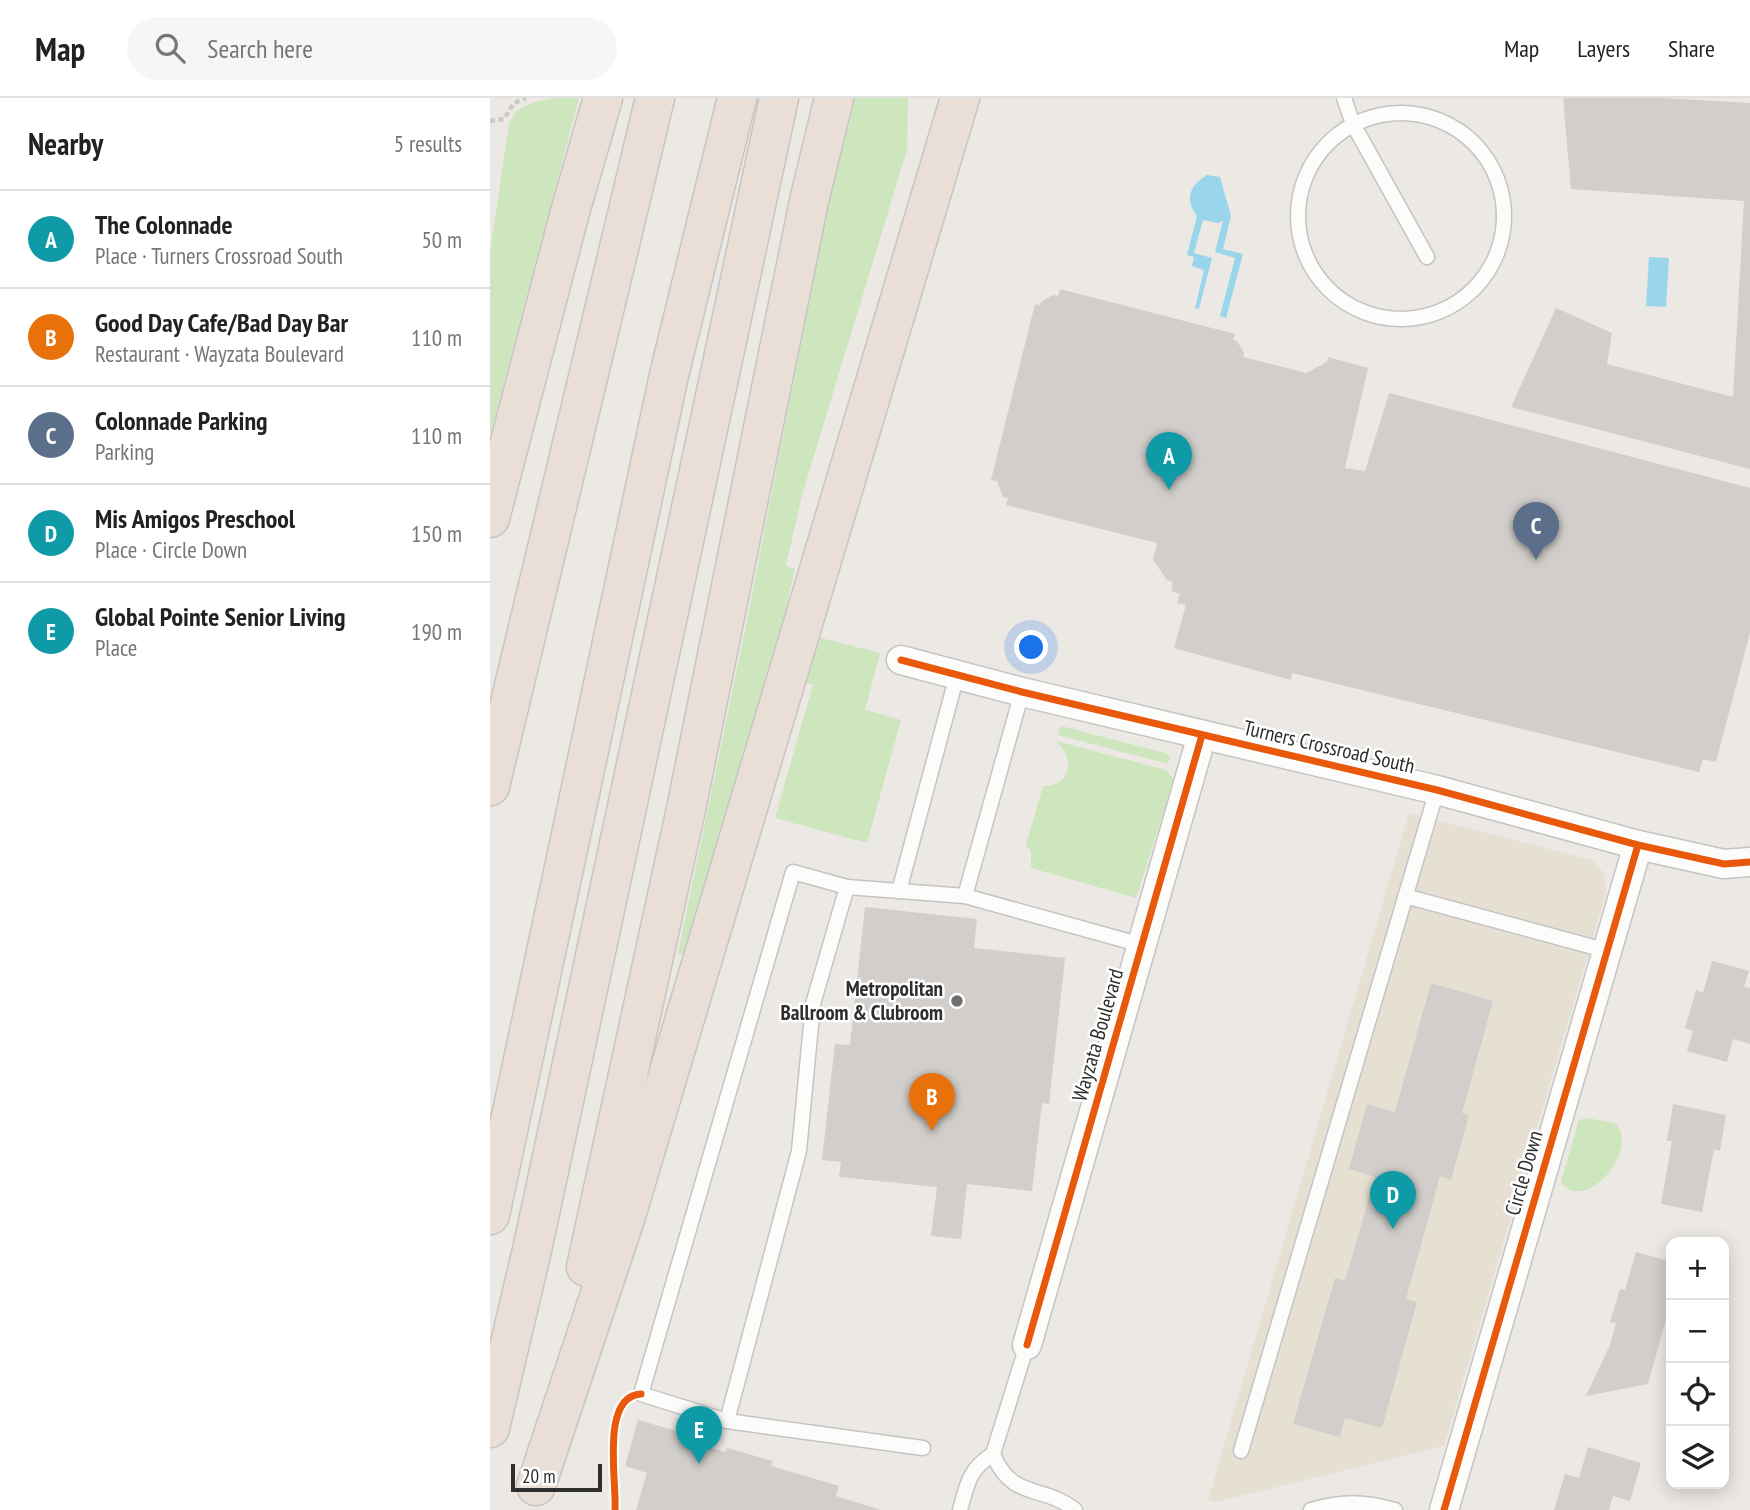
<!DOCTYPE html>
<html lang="en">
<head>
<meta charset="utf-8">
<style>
	:root { --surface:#fff; --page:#f6f6f6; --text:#222; --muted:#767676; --line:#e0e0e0; --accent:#706f6e }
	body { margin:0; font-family:"PT Sans Narrow",sans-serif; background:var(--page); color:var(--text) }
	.controls { position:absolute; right:21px; bottom:21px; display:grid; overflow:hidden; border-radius:14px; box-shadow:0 4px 18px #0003 }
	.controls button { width:63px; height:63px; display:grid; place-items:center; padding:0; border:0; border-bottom:2px solid var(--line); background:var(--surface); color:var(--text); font:35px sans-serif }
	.scale { position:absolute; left:21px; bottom:18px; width:91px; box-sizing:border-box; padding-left:7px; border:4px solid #2e2e2e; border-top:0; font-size:19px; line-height:24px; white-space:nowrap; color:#2e2e2e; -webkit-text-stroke:5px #fff; paint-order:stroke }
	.you { position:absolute; left:542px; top:550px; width:24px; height:24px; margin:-18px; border:5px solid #fff; border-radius:50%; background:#1a73e8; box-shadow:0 0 0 10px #1a73e833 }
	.badge { display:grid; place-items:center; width:46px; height:46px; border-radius:50%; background:var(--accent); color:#fff; font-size:23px; font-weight:700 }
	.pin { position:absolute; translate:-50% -58px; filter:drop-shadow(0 2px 4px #0008) }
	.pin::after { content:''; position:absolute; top:37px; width:24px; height:21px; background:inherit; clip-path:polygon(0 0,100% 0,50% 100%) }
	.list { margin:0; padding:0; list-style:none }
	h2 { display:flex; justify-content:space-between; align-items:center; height:91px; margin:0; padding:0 28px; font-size:30px }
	h2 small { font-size:23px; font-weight:400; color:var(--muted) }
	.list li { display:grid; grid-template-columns:46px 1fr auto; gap:21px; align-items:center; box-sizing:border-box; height:98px; padding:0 28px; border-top:2px solid var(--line) }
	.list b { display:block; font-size:26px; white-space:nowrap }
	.list p { margin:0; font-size:23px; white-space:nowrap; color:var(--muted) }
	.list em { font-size:23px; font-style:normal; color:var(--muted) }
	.icon { flex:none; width:38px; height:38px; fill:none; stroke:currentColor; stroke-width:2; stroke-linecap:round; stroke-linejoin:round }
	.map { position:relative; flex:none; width:1260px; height:1412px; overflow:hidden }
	header { display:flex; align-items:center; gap:42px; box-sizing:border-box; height:98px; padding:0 35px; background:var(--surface); border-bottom:2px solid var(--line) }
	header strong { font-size:33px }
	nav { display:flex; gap:38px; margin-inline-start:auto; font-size:24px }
	.search { width:490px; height:63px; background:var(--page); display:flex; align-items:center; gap:18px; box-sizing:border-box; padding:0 24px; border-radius:38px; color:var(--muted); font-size:26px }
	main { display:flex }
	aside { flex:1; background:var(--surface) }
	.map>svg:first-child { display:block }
	.education { fill:#e6e0d3 }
	.green { fill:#cee6be }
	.water { fill:#99d6ec }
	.building { fill:#d1cecb }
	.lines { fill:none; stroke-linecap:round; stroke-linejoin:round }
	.service-casing { stroke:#c5c4c5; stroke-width:17 }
	.minor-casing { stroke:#c5c4c5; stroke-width:31 }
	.motorway-casing { stroke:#c6c5c4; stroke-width:41 }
	.path { stroke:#c9c9c8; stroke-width:4.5; stroke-dasharray:5 3.5; stroke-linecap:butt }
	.service { stroke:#fcfcfb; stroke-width:14 }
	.minor { stroke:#fcfcfb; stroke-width:28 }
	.motorway { stroke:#eadfd6; stroke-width:38 }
	.cycleway-casing { stroke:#fff; stroke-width:11 }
	.cycleway { stroke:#e8590c; stroke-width:7 }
	.poi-dot { fill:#706f6e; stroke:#fff; stroke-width:2.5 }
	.labels { text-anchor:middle; stroke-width:5; stroke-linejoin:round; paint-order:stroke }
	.street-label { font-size:21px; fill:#2e2e2e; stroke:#fff }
	.poi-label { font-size:21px; font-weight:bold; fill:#2e2e2e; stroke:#fff; text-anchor:end }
</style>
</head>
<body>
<header>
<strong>Map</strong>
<div class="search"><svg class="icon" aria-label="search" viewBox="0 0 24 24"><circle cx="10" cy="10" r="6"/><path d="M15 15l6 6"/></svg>Search here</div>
<nav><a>Map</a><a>Layers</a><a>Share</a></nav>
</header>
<main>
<aside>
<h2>Nearby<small>5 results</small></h2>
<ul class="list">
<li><span class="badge" style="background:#0f9aa8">A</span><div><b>The Colonnade</b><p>Place · Turners Crossroad South</p></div><em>50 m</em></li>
<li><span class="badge" style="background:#e8710a">B</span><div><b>Good Day Cafe/Bad Day Bar</b><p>Restaurant · Wayzata Boulevard</p></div><em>110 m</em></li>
<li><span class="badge" style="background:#5c6f8a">C</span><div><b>Colonnade Parking</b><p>Parking</p></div><em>110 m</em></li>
<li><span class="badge" style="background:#0f9aa8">D</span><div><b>Mis Amigos Preschool</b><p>Place · Circle Down</p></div><em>150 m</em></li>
<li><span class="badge" style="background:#0f9aa8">E</span><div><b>Global Pointe Senior Living</b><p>Place</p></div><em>190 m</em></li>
</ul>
</aside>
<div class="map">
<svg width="1260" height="1412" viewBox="0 0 1260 1412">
	<rect width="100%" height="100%" fill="#ece8e4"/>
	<polygon class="education" points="919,715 1102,762 1112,773 1116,787 1115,798 954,1348 726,1404 718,1402"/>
	<g class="green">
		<path d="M64 0H89L0 337V154L19 26C27 6 45 4 64 0Z"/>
		<polygon points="362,0 418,0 417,52 312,397 296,468 305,471 273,608 195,859 188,855 257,522 342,87 353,38 360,27 359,14"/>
		<polygon points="327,539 390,555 375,612 411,622 377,745 285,720 323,587 308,582"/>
		<polygon points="571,628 675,655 680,658 678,666 568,637"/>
		<path d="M566 643 676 672 684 682 646 800 541 770V754L536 747 553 688C582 688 585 661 566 643Z"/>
		<path d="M1097 1020 1125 1025C1151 1048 1097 1118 1071 1084L1089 1022Z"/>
	</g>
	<g class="water">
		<path d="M717 77 730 79 741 118 733 151 753 156 736 220 730 218 745 160 725 154 733 123 728 125 713 122 704 155 722 160 709 211 705 210 714 172 702 168 704 159 697 157 707 118C694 101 700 87 717 77Z"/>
		<polygon points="1159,159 1179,160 1176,209 1156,208"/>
	</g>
	<g class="building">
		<polygon points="1073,0 1173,0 1260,5 1260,371 1021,309 1066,210 1122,235 1117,266 1243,299 1254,103 1081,91"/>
		<polygon points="570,191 745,236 743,242 747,243 754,255 753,259 816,275 837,264 838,259 878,270 855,370 875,373 899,295 1260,390 1260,535 1226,664 1213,661 1209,674 802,575 801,582 684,550 696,507 687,505 690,496 681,493 683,484 677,482 663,462 667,445 516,407 518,400 513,399 507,383 501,382 545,206 550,207 551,204 563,197 568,198"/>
		<polygon points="375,809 487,821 484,850 575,860 559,1006 552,1005 542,1093 477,1086 471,1141 441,1138 447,1089 349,1079 351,1064 332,1062 345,946 360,947"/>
		<polygon points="1222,863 1259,873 1254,889 1260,890 1260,946 1243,941 1237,964 1197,953 1203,933 1195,930 1206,892 1213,895"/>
		<polygon points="941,885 1003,903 972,1015 979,1017 961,1082 950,1078 916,1201 927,1204 892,1330 855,1320 850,1339 803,1326 845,1180 855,1183 885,1079 859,1071 877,1006 905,1014"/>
		<polygon points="1183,1006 1236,1017 1230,1053 1224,1051 1212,1114 1171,1106 1182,1043 1177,1043"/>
		<polygon points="1146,1154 1181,1164 1181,1203 1158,1286 1096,1298 1120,1247 1126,1225 1120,1224 1126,1204 1130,1191 1135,1192"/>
		<polygon points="148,1322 215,1341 213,1348 235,1354 237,1350 283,1363 281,1368 349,1388 346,1398 391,1412 146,1412 157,1375 135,1368"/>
		<polygon points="1098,1349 1151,1365 1140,1403 1123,1398 1119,1412 1064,1412 1075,1376 1089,1380"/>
	</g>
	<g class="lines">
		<g class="service-casing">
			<g id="service">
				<polyline points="854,0 863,26 937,159"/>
				<circle cx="911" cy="118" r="103"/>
				<polyline points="409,793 467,577"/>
				<polyline points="475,798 532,594"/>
				<polyline points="915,798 1118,853"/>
				<path d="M537 1247 503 1356C522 1403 553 1386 585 1412"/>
				<polyline points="237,1323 309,1053 323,906 357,789"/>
				<polyline points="433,1350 237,1323 151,1296 303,774 357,789 475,798 652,847"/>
				<polyline points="751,1353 947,692"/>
				<path d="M470 1412C477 1386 479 1371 503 1356"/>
				<path d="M821 1412C853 1403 872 1403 905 1412"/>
			</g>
		</g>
		<g class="minor-casing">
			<g id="minor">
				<polyline points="411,562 532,594 947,692 1148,747 1234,766 1260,764"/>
				<polyline points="537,1247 712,637"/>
				<polyline points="954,1412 1148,747"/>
			</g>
		</g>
		<g class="motorway-casing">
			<g id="motorway">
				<polyline points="0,420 80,114 113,0"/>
				<polyline points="0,688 165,0"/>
				<polyline points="0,1117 179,277 247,0"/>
				<polyline points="96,1169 196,711 319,103 344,0"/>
				<polyline points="0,1330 42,1152 289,0"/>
				<polyline points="46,1388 135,1121 470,0"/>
			</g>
		</g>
		<polyline class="path" points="0,23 14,21 24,5 36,0"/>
		<use href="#service" class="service"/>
		<use href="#minor" class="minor"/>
		<use href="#motorway" class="motorway"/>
		<g class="cycleway-casing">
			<g id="cycleway">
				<polyline points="411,562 532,594 947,692 1148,747 1234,766 1260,764"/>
				<polyline points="537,1247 712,637"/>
				<path d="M125 1412C127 1384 110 1298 151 1296"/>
				<polyline points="954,1412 1148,747"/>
			</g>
		</g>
		<use href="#cycleway" class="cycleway"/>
	</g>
	<circle class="poi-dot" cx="467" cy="903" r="7"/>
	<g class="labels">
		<g class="street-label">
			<text transform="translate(839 649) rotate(13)" y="7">Turners Crossroad South</text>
			<text transform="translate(608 937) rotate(-74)" y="7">Wayzata Boulevard</text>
			<text transform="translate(1034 1075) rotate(-74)" y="7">Circle Down</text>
		</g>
		<g class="poi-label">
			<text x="453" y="898">Metropolitan<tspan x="453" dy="24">Ballroom &amp; Clubroom</tspan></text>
		</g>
	</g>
</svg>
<div class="controls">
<button>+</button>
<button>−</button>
<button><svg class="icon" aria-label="locate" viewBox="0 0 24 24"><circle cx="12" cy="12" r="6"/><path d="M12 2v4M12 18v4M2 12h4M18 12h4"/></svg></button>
<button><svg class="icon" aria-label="layers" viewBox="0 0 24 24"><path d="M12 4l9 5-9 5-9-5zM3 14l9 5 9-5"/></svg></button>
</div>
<div class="scale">20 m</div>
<div class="you"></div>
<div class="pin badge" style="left:679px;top:392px;background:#0f9aa8">A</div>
<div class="pin badge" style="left:442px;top:1033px;background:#e8710a">B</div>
<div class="pin badge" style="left:1046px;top:462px;background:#5c6f8a">C</div>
<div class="pin badge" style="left:903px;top:1131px;background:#0f9aa8">D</div>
<div class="pin badge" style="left:209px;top:1366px;background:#0f9aa8">E</div>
</div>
</main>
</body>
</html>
